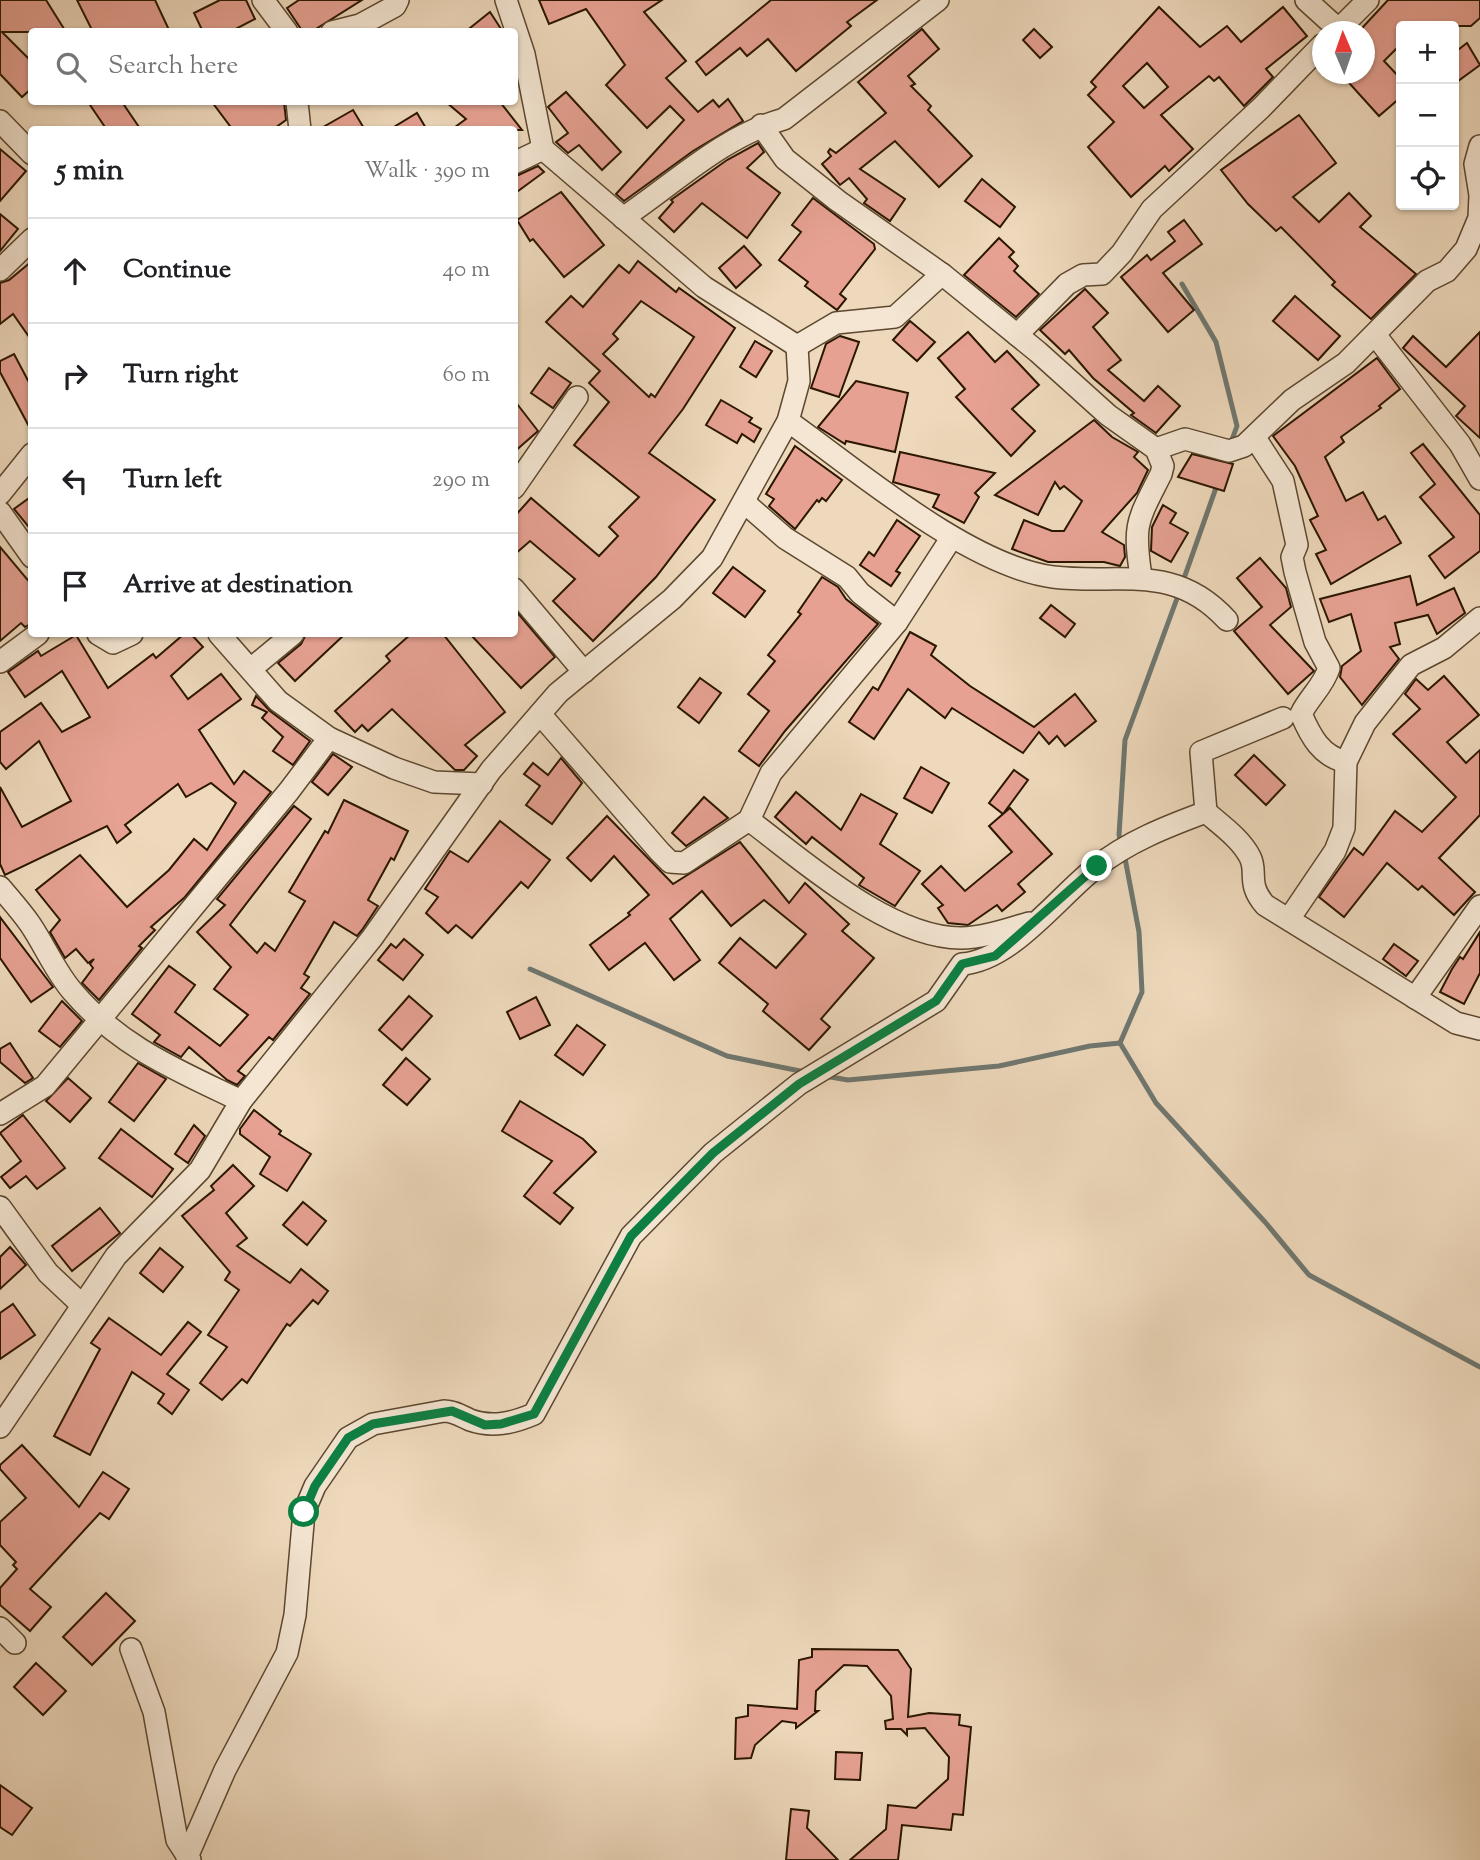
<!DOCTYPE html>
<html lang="en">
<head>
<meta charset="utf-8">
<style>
	:root { --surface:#fff; --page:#f2f2f2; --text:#202124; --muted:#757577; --line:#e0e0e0 }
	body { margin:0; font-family:"Sorts Mill Goudy",serif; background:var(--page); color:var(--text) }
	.controls { position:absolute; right:21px; top:21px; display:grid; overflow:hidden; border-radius:7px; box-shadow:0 2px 5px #0004 }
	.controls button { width:63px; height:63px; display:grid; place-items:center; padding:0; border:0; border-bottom:2px solid var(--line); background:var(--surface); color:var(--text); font:35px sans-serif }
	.compass { position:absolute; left:1312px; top:21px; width:63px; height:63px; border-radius:50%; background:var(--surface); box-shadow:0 2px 5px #0004; rotate:358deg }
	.stop { position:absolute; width:21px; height:21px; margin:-16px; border:5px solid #0b8043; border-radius:50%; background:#fff }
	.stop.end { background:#0b8043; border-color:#fff; box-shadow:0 2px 7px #0008 }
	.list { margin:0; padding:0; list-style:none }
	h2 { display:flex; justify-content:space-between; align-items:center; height:91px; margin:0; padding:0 28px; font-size:30px }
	h2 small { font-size:23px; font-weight:400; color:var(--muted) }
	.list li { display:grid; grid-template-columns:46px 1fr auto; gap:21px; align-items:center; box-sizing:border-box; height:105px; padding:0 28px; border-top:2px solid var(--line) }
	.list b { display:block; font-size:26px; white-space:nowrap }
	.list em { font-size:23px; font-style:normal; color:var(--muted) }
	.icon { flex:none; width:38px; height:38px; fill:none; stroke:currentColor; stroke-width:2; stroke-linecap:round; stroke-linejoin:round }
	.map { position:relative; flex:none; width:1480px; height:1860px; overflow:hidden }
	.search { position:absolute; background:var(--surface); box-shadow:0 2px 5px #0004; left:28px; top:28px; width:490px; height:77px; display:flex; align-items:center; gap:18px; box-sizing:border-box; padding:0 24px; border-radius:7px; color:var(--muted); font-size:26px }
	.panel { position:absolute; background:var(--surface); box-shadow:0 2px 5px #0004; left:28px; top:126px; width:490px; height:511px; border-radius:7px }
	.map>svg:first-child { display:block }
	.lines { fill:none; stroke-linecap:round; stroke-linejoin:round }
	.stream { stroke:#6f7770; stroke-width:5 }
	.building { fill:#e6a192; stroke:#2b1600; stroke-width:2; fill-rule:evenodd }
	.minor-casing { stroke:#5c472f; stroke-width:24 }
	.minor { stroke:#f4e6d3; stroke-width:21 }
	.route { stroke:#0b8043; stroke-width:9 }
</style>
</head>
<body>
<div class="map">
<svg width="1480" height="1860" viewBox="0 0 1480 1860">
	<rect width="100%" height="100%" fill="#eed9bc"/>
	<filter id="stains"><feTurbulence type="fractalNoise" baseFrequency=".00286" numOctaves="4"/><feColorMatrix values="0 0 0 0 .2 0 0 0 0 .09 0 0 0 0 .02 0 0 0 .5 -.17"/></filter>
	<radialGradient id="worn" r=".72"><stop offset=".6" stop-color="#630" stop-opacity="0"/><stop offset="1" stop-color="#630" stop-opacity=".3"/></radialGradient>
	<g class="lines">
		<g class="stream">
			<polyline points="1182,284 1216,342 1237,426 1230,445"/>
			<polyline points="1182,584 1217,485"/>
			<polyline points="1121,843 1119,835 1125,740 1179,593"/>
			<polyline points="530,969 727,1056 805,1072"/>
			<polyline points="1120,1043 1142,992 1139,932 1124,853"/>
			<polyline points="1120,1043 1156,1103 1265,1222 1309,1275 1480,1367"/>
			<polyline points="825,1076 848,1080 999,1066 1090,1046 1120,1043"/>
		</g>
	</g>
	<g class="building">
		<polygon points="0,0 46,0 66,32 2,32 32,62 32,88 22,97 0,74"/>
		<polygon points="77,0 155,0 170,32 93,32"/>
		<polygon points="220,0 246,0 255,19 230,32 203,32 194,13"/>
		<polygon points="299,0 362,0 311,32 303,32 287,8"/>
		<polygon points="539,0 662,0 644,12 686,61 666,78 698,112 713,100 719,107 728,99 743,121 693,151 624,201 616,194 684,120 670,106 647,128 606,85 625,65 586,9 549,24"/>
		<polygon points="771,0 877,0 847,22 851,26 796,71 768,39 747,56 740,48 706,75 696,62"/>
		<polygon points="1388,0 1480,0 1480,18 1471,26 1401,26 1401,44 1384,61 1401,79 1401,97 1379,116 1341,74 1364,74 1363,27"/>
		<path d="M1159 7 1200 47 1227 26 1241 42 1283 7 1307 36 1266 69 1273 77 1244 106 1219 77 1214 81 1209 76 1161 115 1193 149 1169 171 1165 166 1131 197 1088 147 1114 122 1088 95 1096 87 1091 82ZM1147 63 1168 87 1144 108 1123 86Z"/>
		<polygon points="490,12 503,32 465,32"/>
		<polygon points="922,29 939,49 908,76 915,84 911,86 931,106 928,110 972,156 939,187 895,141 860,169 905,199 890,221 864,203 867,199 849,178 840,185 822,164 831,156 828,152 830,149 836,153 886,113 858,82"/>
		<polygon points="1034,29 1052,47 1040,58 1023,40"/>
		<polygon points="1467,43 1480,65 1454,84 1454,53"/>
		<polygon points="566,92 621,152 602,170 579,145 568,153 556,142 568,133 548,107"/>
		<polygon points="88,102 122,102 141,130 107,130"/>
		<polygon points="212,102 284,102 286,120 272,130 233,130"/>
		<polygon points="446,102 500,102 522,130 451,130 466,119"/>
		<polygon points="353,110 365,130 318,130"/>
		<polygon points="417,113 427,130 389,130"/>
		<polygon points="1299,115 1336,163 1293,197 1319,222 1349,193 1371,216 1360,227 1416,274 1371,319 1332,285 1335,282 1281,227 1276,231 1248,204 1221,170"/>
		<polygon points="758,143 764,152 747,168 780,193 747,238 702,203 674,232 659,218 673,202 671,200 727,160"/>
		<polygon points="0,149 26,171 0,201"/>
		<polygon points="538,166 544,172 514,194 514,177"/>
		<polygon points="982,179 1015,207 1000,227 965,201"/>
		<polygon points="561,192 604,245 564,277 533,239 530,241 517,220"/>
		<polygon points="813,198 874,244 875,249 840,294 846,299 837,310 805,286 808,282 779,260 801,232 792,225"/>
		<polygon points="0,214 18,229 0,251"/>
		<polygon points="1184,220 1202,244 1163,273 1194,310 1168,332 1121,277 1147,255 1151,260 1175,241 1168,232"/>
		<polygon points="999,238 1014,252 1009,257 1018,266 1014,271 1039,294 1016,317 964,275"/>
		<polygon points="744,246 761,265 736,288 719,268"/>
		<polygon points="32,261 32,341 13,314 0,324 0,283 9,280"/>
		<path d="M638 261 676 292 679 288 735 328 683 409 649 453 715 500 656 577 593 641 553 601 575 579 530 541 514 555V517L531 498 599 556 618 536 609 527 639 497 574 445 609 402 589 383 600 371 546 322 571 296 583 307 619 265 629 273ZM641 301 694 337 655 397 651 394 649 397 603 354 618 339 613 334Z"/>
		<polygon points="1085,289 1108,313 1093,327 1121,360 1108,370 1144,401 1158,386 1180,406 1156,433 1131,415 1134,413 1093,378 1069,350 1065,354 1040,330"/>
		<polygon points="1295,296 1340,336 1318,360 1273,321"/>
		<polygon points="910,321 935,342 917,361 893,340"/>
		<polygon points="968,332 995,362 1007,351 1039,385 1012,409 1035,431 1011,456 956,397 965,389 938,358"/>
		<polygon points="1480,332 1480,438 1456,416 1465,406 1403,348 1413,336 1446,367"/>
		<polygon points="840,336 859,342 839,397 811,388 826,344"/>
		<polygon points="755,341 772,351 756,377 740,367"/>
		<polygon points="14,354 32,388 32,432 0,372 0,361"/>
		<polygon points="1377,358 1400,389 1379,406 1381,408 1341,437 1344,442 1325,457 1346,501 1363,492 1378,520 1385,516 1401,543 1331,584 1316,554 1326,550 1310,520 1318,516 1295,466 1273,436"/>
		<polygon points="549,368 571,383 553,408 531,393"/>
		<polygon points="856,381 908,393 895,452 846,441 845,444 818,427"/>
		<polygon points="514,400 538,431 514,452"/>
		<polygon points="721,400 752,418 749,422 761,429 754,442 742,434 737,443 706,425"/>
		<polygon points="1094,420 1112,437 1138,452 1134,457 1148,470 1137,493 1102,532 1124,545 1125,557 1120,566 1104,562 1048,562 1012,549 1024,520 1052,531 1064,531 1082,501 1064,486 1060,489 1055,482 1038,515 995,495"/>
		<polygon points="1423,444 1480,515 1480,551 1445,578 1429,556 1454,537 1420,497 1435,484 1411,453"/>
		<polygon points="795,446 842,480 826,501 822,498 819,502 817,500 795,529 769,506 774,499 766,494"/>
		<polygon points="900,452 995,473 975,493 979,497 964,523 933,507 939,495 893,482"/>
		<polygon points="1192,454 1233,464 1224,491 1178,477"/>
		<polygon points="32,496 32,531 14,509"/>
		<polygon points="1163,505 1176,513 1170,523 1188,533 1171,562 1151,551 1152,527"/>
		<polygon points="897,520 920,536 896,571 900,573 891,586 860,565 869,552 874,556"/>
		<polygon points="0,547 32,585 32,623 25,627 21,623 0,641"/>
		<polygon points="1260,558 1286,588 1291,607 1270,625 1314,671 1288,694 1234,631 1262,607 1237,578"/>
		<polygon points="733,567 765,591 745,617 713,593"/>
		<polygon points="1410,576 1417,605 1454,588 1465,613 1437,634 1428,615 1395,623 1400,644 1390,647 1399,659 1362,705 1340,677 1342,666 1361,651 1351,614 1329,622 1320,599"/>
		<polygon points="822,577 838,587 846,599 878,624 785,731 759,766 739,751 769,711 748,694 775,661 768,655 801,614 798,612"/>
		<polygon points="1051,605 1075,624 1065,637 1040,618"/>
		<polygon points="516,611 555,657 521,688 470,634 514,634"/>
		<polygon points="910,632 936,646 931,655 970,686 1034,727 1075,694 1096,721 1065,746 1057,736 1049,744 1039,732 1023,753 952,708 945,718 908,689 874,739 849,722 873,687 878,690"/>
		<polygon points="184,634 191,634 203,647 171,676 188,699 221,674 241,699 199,730 234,784 244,771 271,792 185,897 151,927 155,930 139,946 142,948 99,1000 82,983 93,968 90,964 94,959 88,963 76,949 65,958 50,932 60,920 36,890 80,855 127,907 169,870 194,839 207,850 236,803 211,783 186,797 178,784 125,825 131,832 117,843 107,826 5,875 0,864 0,787 22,827 71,801 39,741 6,769 0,762 0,732 41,703 62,732 90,717 62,671 25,697 8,672 38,651 41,656 76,635 108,688 153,654 156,658"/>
		<polygon points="306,634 345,634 295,681 278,663 301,644"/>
		<polygon points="411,634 443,634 505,712 465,745 477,756 464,770 455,770 392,709 368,731 362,725 355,732 335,711 390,661 386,656"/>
		<polygon points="1444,676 1479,715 1447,742 1466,763 1480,750 1480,815 1439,858 1475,892 1454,915 1422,886 1418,890 1387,863 1344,917 1319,897 1354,848 1363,855 1395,811 1422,832 1456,797 1393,734 1420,709 1405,694 1416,679 1428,690"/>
		<polygon points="700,678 721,693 699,723 678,707"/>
		<polygon points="256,696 270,711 310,741 293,765 273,751 283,737 262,718 267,712 252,705"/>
		<polygon points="333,754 352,767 328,795 312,782"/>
		<polygon points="1254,755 1285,785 1266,805 1235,775"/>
		<polygon points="561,758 582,783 552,824 526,805 540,786 524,774 533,763 548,775"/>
		<polygon points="921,767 949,783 932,813 904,798"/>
		<polygon points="1014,770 1028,780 1003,814 989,803"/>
		<polygon points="796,792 841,830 861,794 897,814 880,844 920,871 895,906 859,885 864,878 812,837 806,844 775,817"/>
		<polygon points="704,797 728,818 686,846 672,833"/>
		<polygon points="344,800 408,831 394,860 391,858 368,900 378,906 362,930 357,936 334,922 304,974 309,977 301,988 310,994 273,1040 269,1037 238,1071 245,1076 237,1085 227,1080 189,1047 181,1057 154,1042 160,1035 132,1014 169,966 195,985 175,1012 220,1046 248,1015 214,989 231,967 197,932 225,905 217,899 294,806 311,819 230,925 257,953 265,943 275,951 305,901 289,892 325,831 328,833"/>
		<polygon points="1010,808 1052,854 1018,884 1025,892 1002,911 997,905 968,925 948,923 938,908 943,905 922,884 941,866 965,891 1012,852 989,826"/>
		<polygon points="607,816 673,884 740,842 789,903 805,883 849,924 842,931 874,958 821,1019 830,1027 809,1050 763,1011 768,1004 719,963 740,938 776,968 806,934 764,900 731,926 702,891 670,919 700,960 674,980 645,943 609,970 590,945 630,915 628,913 649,895 614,856 591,881 567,858"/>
		<polygon points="500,821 550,860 528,888 521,882 472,938 456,925 448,933 426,913 438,897 425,889 450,851 468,862"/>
		<polygon points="0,917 53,987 31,1002 0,958"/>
		<polygon points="1480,932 1480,973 1464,1004 1440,992 1452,969 1460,957 1463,959"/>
		<polygon points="404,939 423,955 403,980 378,960 391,944 396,948"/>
		<polygon points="1394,944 1418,961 1406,976 1383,959"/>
		<polygon points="409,996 432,1016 402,1050 379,1030"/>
		<polygon points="536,997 550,1025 520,1039 507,1012"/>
		<polygon points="62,1001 82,1021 60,1047 39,1031"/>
		<polygon points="577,1025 605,1045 583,1075 555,1055"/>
		<polygon points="10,1043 33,1078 25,1083 0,1062 0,1049"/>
		<polygon points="406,1058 430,1079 407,1105 383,1085"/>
		<polygon points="138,1063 166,1079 134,1121 109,1102"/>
		<polygon points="68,1078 91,1098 70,1122 46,1101"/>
		<polygon points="520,1101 583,1139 596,1152 554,1193 573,1208 560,1224 524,1196 552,1161 502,1131"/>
		<polygon points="254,1110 281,1131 279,1134 311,1154 287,1191 260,1174 270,1157 240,1134 240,1129"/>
		<polygon points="23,1115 65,1168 37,1189 26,1176 10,1188 1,1177 21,1161 0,1133"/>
		<polygon points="194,1125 205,1136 188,1163 175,1154"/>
		<polygon points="121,1129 173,1169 152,1197 99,1158"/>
		<polygon points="233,1165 254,1186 226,1213 247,1238 237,1246 290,1283 301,1269 328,1291 318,1304 313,1300 290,1326 287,1324 247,1383 242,1379 222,1400 200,1383 227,1347 208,1335 239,1290 225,1280 230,1272 182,1216 214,1190 211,1186"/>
		<polygon points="303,1202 326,1221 307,1245 283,1225"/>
		<polygon points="100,1208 120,1233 72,1271 52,1246"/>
		<polygon points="10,1247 26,1265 0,1289 0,1257"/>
		<polygon points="160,1248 183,1267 163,1292 140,1273"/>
		<polygon points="13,1304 35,1335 0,1359 0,1313"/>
		<polygon points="109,1318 161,1355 188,1322 201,1332 167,1374 189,1390 172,1414 158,1403 164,1394 132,1372 90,1455 54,1436 100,1349 91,1343"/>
		<polygon points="22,1445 79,1507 103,1472 129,1489 109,1519 100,1513 30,1589 51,1607 30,1631 0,1605 0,1588 17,1569 13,1565 16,1562 0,1545 0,1522 26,1498 0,1469 0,1465"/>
		<polygon points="106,1593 135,1621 92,1665 63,1637"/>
		<polygon points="812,1649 898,1650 911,1669 908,1717 929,1713 960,1715 959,1725 971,1727 963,1815 953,1814 951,1830 902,1825 898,1860 850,1860 886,1829 888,1805 916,1808 948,1779 949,1757 925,1728 907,1729 907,1735 901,1729 886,1729 885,1721 893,1719 891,1696 867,1666 844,1665 816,1691 815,1711 818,1711 796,1728 796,1723 782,1721 755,1745 751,1758 735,1759 736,1718 748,1716 748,1705 797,1709 799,1660 812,1657"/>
		<polygon points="36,1663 66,1691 43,1715 14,1687"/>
		<polygon points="836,1752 862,1753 860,1780 835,1779"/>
		<polygon points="0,1785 32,1808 12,1835 0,1827"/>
		<polygon points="791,1809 809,1811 807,1828 838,1860 786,1860"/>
	</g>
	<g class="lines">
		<g class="minor-casing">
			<g id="minor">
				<polyline points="263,0 287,32"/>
				<polyline points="506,0 524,54 543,149 704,287 797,346"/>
				<polyline points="1306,0 1338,29"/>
				<polyline points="332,32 360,25 395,6 398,0"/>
				<polyline points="1336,32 1368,0"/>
				<polyline points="297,102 300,130"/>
				<polyline points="0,121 32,154"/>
				<path d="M761 125 785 159 838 201 942 274 1038 352 1108 415 1156 449 1163 466 1161 474C1137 522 1133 523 1141 577"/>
				<polyline points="514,163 543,149"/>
				<path d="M623 218C675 183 723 136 784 119L938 0"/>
				<polyline points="0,270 32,239"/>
				<polyline points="1017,335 1067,284 1083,275 1102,274 1122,253 1152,209 1261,108 1322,45"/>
				<polyline points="1376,336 1460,444 1480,479"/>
				<polyline points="797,346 836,323 895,317 942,274"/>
				<path d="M788 421C857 470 969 566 1053 577 1120 585 1174 562 1227 620"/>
				<path d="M1255 438 1283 481 1297 545 1292 557 1295 572 1315 642 1329 668C1323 687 1309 697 1301 714 1311 737 1321 756 1346 762"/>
				<polyline points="1156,449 1185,439 1229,451 1244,446 1292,400 1346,363 1427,281 1447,271 1466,249 1479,218 1480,195 1475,164 1480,146"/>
				<polyline points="514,488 577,397"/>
				<polyline points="0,494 32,454"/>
				<polyline points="745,503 785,538 847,577 860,593 897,622"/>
				<polyline points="0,512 32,557"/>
				<polyline points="514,589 584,672"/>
				<polyline points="98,634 113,643 132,634"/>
				<polyline points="219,634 278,701 329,738 394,768 434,782 482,784"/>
				<polyline points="0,662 38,634"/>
				<polyline points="252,668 293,634"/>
				<polyline points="540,714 660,852 670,862 684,863 749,820 771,773 897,622 952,537"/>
				<path d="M1206 812C1221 825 1241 839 1250 857 1258 872 1246 883 1265 905L1456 1023 1480 1029"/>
				<path d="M749 820C804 861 889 938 961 938 983 938 1008 929 1029 923"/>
				<path d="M0 887C10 899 21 911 30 924 45 946 56 973 73 992 120 1047 177 1070 241 1101"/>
				<polyline points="1289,919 1335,851 1344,828 1346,762 1365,723 1411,665 1444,648 1480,618"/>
				<polyline points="1415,998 1480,906"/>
				<polyline points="0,1114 45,1086 289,791 329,738"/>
				<polyline points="0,1207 48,1273 82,1305"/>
				<polyline points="0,1427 116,1256 200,1170 241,1101 372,938 491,770 558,693 672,599 712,558 788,421 799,381 797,346"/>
				<polyline points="0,1628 15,1643"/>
				<polyline points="131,1649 154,1712 177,1840 190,1860"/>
				<path d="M187 1857 225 1770 287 1653 295 1615 304 1512 315 1486 348 1438 373 1424 444 1411C454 1411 461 1416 470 1420 492 1428 513 1423 534 1414L631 1236 713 1153 799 1084 936 1001 962 964C1012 960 1057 898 1095 868 1127 842 1168 826 1206 812L1201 752 1283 718"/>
			</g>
		</g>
		<use href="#minor" class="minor"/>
	</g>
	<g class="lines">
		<polyline class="route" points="304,1512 315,1486 348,1438 373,1424 452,1411 485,1425 501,1424 534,1414 631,1236 713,1153 799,1084 936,1001 962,964 995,956 1097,866"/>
	</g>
	<rect width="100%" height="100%" filter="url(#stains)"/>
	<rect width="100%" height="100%" fill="url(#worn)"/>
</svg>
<div class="controls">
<button>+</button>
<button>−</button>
<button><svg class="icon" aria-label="locate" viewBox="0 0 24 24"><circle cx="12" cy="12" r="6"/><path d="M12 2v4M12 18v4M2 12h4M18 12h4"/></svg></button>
</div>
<svg class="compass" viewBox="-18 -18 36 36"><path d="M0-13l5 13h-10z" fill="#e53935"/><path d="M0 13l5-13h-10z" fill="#757577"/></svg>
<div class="stop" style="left:304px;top:1512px"></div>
<div class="stop end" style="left:1097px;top:866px"></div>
<div class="search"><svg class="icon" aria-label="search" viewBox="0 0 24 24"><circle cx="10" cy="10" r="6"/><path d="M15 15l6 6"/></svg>Search here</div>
<section class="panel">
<h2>5 min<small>Walk · 390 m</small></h2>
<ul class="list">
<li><svg class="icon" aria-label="ahead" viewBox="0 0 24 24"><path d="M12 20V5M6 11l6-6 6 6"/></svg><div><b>Continue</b></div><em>40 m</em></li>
<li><svg class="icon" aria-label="right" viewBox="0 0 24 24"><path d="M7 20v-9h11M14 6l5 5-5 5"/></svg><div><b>Turn right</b></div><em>60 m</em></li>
<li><svg class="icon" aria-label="left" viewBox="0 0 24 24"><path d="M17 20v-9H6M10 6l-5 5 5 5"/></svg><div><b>Turn left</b></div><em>290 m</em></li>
<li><svg class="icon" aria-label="arrive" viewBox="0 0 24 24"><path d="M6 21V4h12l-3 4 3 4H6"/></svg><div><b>Arrive at destination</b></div></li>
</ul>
</section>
</div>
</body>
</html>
